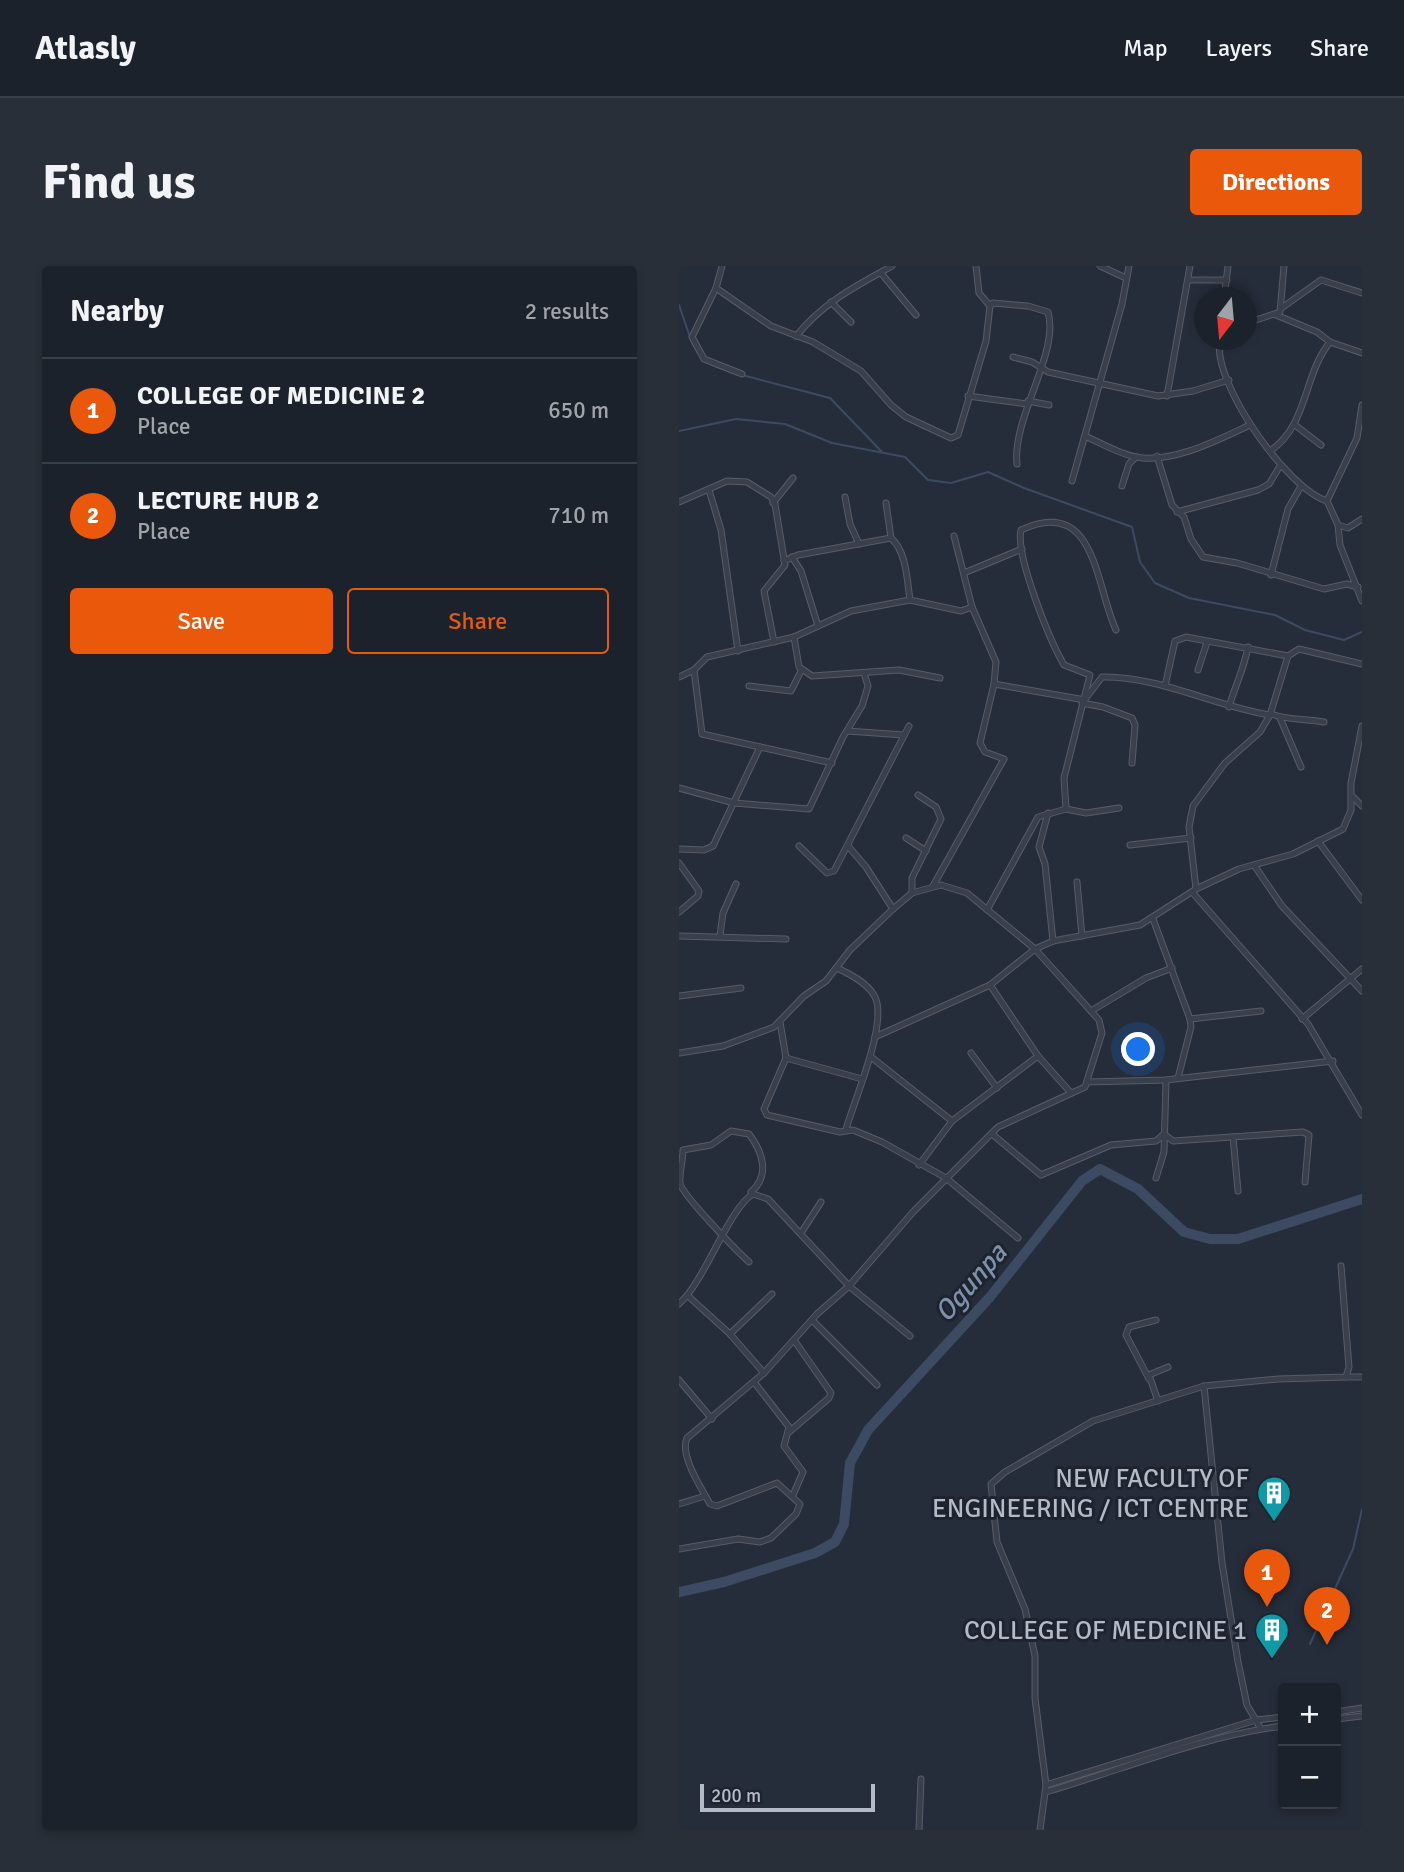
<!DOCTYPE html>
<html lang="en">
<head>
<meta charset="utf-8">
<style>
	:root { --surface:#1c222c; --page:#292f38; --text:#f1f3f6; --muted:#a0a4a9; --line:#3a3f48; --accent:#ea580c }
	body { margin:0; font-family:Signika,sans-serif; background:var(--page); color:var(--text) }
	.controls { position:absolute; right:21px; bottom:21px; display:grid; overflow:hidden; border-radius:7px; box-shadow:0 4px 10px #0003 }
	.controls button { width:63px; height:63px; display:grid; place-items:center; padding:0; border:0; border-bottom:2px solid var(--line); background:var(--surface); color:var(--text); font:35px sans-serif }
	.compass { position:absolute; left:515px; top:21px; width:63px; height:63px; border-radius:50%; background:var(--surface); box-shadow:0 4px 10px #0003; rotate:196deg }
	.scale { position:absolute; left:21px; bottom:18px; width:175px; box-sizing:border-box; padding-left:7px; border:4px solid #b4bac6; border-top:0; font-size:19px; line-height:24px; white-space:nowrap; color:#b4bac6; -webkit-text-stroke:5px #1e242f; paint-order:stroke }
	.you { position:absolute; left:460px; top:784px; width:24px; height:24px; margin:-18px; border:5px solid #fff; border-radius:50%; background:#1a73e8; box-shadow:0 0 0 10px #1a73e833 }
	.badge { display:grid; place-items:center; width:46px; height:46px; border-radius:50%; background:var(--accent); color:#fff; font-size:23px; font-weight:700 }
	.pin { position:absolute; translate:-50% -58px; filter:drop-shadow(0 2px 4px #0008) }
	.pin::after { content:''; position:absolute; top:37px; width:24px; height:21px; background:inherit; clip-path:polygon(0 0,100% 0,50% 100%) }
	.list { margin:0; padding:0; list-style:none }
	h2 { display:flex; justify-content:space-between; align-items:center; height:91px; margin:0; padding:0 28px; font-size:30px }
	h2 small { font-size:23px; font-weight:400; color:var(--muted) }
	.list li { display:grid; grid-template-columns:46px 1fr auto; gap:21px; align-items:center; box-sizing:border-box; height:105px; padding:0 28px; border-top:2px solid var(--line) }
	.list b { display:block; font-size:26px; white-space:nowrap }
	.list p { margin:0; font-size:23px; white-space:nowrap; color:var(--muted) }
	.list em { font-size:23px; font-style:normal; color:var(--muted) }
	.actions { display:flex; gap:14px; padding:21px 28px }
	.actions a { flex:1; padding:16px 0; border:2px solid var(--accent); border-radius:7px; text-align:center; font-size:24px; color:var(--accent) }
	.actions .main { background:var(--accent); color:#fff }
	.map { position:relative; flex:none; width:683px; height:1564px; overflow:hidden; border-radius:7px }
	header { display:flex; align-items:center; gap:42px; box-sizing:border-box; height:98px; padding:0 35px; background:var(--surface); border-bottom:2px solid var(--line) }
	header strong { font-size:33px }
	nav { display:flex; gap:38px; margin-inline-start:auto; font-size:24px }
	.intro { display:flex; align-items:center; justify-content:space-between; box-sizing:border-box; height:168px; padding:0 42px }
	h1 { margin:0; font-size:49px }
	.button { padding:18px 32px; border-radius:7px; background:var(--accent); color:#fff; font-size:24px; font-weight:700 }
	main { display:flex; gap:42px; padding:0 42px }
	aside { flex:1; background:var(--surface); border-radius:7px; box-shadow:0 4px 10px #0003 }
	.map>svg:first-child { display:block }
	.lines { fill:none; stroke-linecap:round; stroke-linejoin:round }
	.stream { stroke:#3c4a62; stroke-width:2 }
	.river { stroke:#3c4a62; stroke-width:10 }
	.street-casing { stroke:#575d68; stroke-width:7 }
	.street { stroke:#393f4b; stroke-width:5 }
	.labels { text-anchor:middle; stroke-width:6; stroke-linejoin:round; paint-order:stroke }
	.poi-label { font-size:26px; fill:#b4bac6; stroke:#1e242f; text-anchor:end }
	.water-label { font-size:28px; font-style:italic; fill:#7f90ab; stroke:#1e242f }
</style>
</head>
<body>
<header>
<strong>Atlasly</strong>
<nav><a>Map</a><a>Layers</a><a>Share</a></nav>
</header>
<div class="intro"><h1>Find us</h1><a class="button">Directions</a></div>
<main>
<aside>
<h2>Nearby<small>2 results</small></h2>
<ul class="list">
<li><span class="badge">1</span><div><b>COLLEGE OF MEDICINE 2</b><p>Place</p></div><em>650 m</em></li>
<li><span class="badge">2</span><div><b>LECTURE HUB 2</b><p>Place</p></div><em>710 m</em></li>
</ul>
<div class="actions"><a class="main">Save</a><a>Share</a></div>
</aside>
<div class="map">
<svg width="683" height="1564" viewBox="0 0 683 1564">
	<rect width="100%" height="100%" fill="#252d3a"/>
	<g class="lines">
		<g class="stream">
			<polyline points="0,39 11,71"/>
			<polyline points="13,77 19,87"/>
			<polyline points="33,99 54,107"/>
			<polyline points="63,109 151,132 203,186"/>
			<polyline points="0,165 57,153 106,158 153,177 226,191 249,214 272,217 309,206 345,222 453,261 461,296 476,317 510,332 596,349 626,364 665,374 683,366"/>
			<polyline points="631,1378 674,1283 683,1243"/>
		</g>
		<polyline class="river" points="0,1326 45,1316 136,1287 156,1276 165,1258 171,1197 189,1164 311,1031 403,915 421,903 459,923 505,966 531,973 559,973 683,933"/>
		<g class="street-casing">
			<g id="street">
				<polyline points="43,0 37,22 13,71 25,93 63,108"/>
				<polyline points="297,0 300,27 311,40"/>
				<polyline points="421,0 447,12"/>
				<polyline points="202,7 237,49"/>
				<polyline points="509,14 548,14"/>
				<polyline points="37,22 92,60 134,76 182,105 212,139 227,151 272,172 279,169 307,75 311,40"/>
				<polyline points="545,32 549,0"/>
				<polyline points="152,36 172,56"/>
				<path d="M311 40 314 37 349 40 369 46C381 87 333 151 338 198"/>
				<polyline points="604,41 642,14 683,27"/>
				<polyline points="597,49 638,66 651,76 683,87"/>
				<polyline points="568,57 601,46 605,0"/>
				<path d="M117 70C145 36 175 21 213 0"/>
				<path d="M541 74C532 115 608 223 648 235"/>
				<polyline points="334,91 353,96 369,106 479,130 514,125 550,114"/>
				<polyline points="289,130 348,138"/>
				<polyline points="488,130 511,0"/>
				<polyline points="349,135 370,139"/>
				<polyline points="683,139 678,172 648,235 659,259 661,279 683,335"/>
				<polyline points="616,159 642,179"/>
				<path d="M406 170C422 177 440 188 457 191 493 198 539 174 571 159"/>
				<path d="M591 185C629 160 624 109 651 76"/>
				<polyline points="478,190 493,239 505,251 512,273 524,291 558,297 645,323 668,318 679,321"/>
				<polyline points="393,215 443,38 450,0"/>
				<polyline points="443,220 450,198 457,191"/>
				<polyline points="30,224 42,264 59,385"/>
				<polyline points="166,231 171,258 180,278"/>
				<polyline points="0,236 48,215 68,216 92,231 96,238 106,299 85,325 95,376"/>
				<polyline points="94,237 114,212"/>
				<polyline points="498,246 579,224 590,218 601,200"/>
				<polyline points="659,259 669,262 683,253"/>
				<path d="M212 272C228 286 228 315 231 334"/>
				<polyline points="113,291 122,305 139,360"/>
				<polyline points="105,295 119,289 212,272 207,237"/>
				<polyline points="285,307 343,283"/>
				<polyline points="592,309 609,243 622,220"/>
				<polyline points="115,371 120,401 133,410 220,404 261,412"/>
				<polyline points="15,404 23,468 153,497"/>
				<polyline points="519,404 528,376"/>
				<polyline points="0,411 15,404 28,391 115,371 172,345 231,334 282,345 293,341"/>
				<polyline points="315,418 406,434"/>
				<polyline points="70,420 112,425 122,405"/>
				<polyline points="486,420 496,375 507,371 609,390 620,383 683,398"/>
				<path d="M407 432 423 411C480 410 535 440 591 449"/>
				<polyline points="403,437 424,441 453,452 456,459 453,497"/>
				<path d="M550 441C556 420 565 403 569 381"/>
				<path d="M592 448C607 454 627 453 645 456"/>
				<polyline points="601,452 622,501"/>
				<polyline points="168,465 225,469"/>
				<polyline points="0,522 55,537 130,543 164,471 183,440 189,420 185,407"/>
				<polyline points="674,531 683,540"/>
				<path d="M387 543 385 512 411 409 385 399C371 375 336 289 342 264 417 229 416 319 437 364"/>
				<polyline points="369,547 360,581 366,598 374,675"/>
				<polyline points="227,572 247,585"/>
				<polyline points="639,575 683,634"/>
				<polyline points="451,579 512,572"/>
				<polyline points="120,580 148,607 155,605 230,460"/>
				<polyline points="169,580 187,601 214,643"/>
				<polyline points="0,583 25,584 34,580 81,481"/>
				<polyline points="0,597 20,625 19,630 0,646"/>
				<polyline points="575,599 603,640 683,725"/>
				<polyline points="398,616 403,670"/>
				<polyline points="254,620 325,493 306,486 301,477 315,418 317,396 293,341 275,270"/>
				<polyline points="517,623 510,561 514,540 546,497 581,466 591,449 609,390"/>
				<polyline points="513,626 629,758 683,849"/>
				<polyline points="233,627 233,612 262,553 257,541 239,529"/>
				<polyline points="308,644 359,551 387,543 407,547 440,542"/>
				<polyline points="474,653 511,753 512,761 499,812"/>
				<polyline points="41,669 44,647 57,618"/>
				<polyline points="0,670 107,673"/>
				<path d="M158 702C171 708 189 717 196 731 209 757 175 835 167 863"/>
				<polyline points="311,719 359,790 392,827"/>
				<polyline points="0,730 62,722"/>
				<polyline points="412,745 467,712 493,702"/>
				<polyline points="511,753 582,745"/>
				<polyline points="623,753 683,703"/>
				<polyline points="101,756 107,792 85,843 88,849 161,866 174,864 203,876 267,912 339,972"/>
				<polyline points="196,771 311,719 356,683 374,675 461,659 517,623 560,603 614,588 664,563 672,544 672,517 683,460"/>
				<path d="M0 787 44 780 95 761 125 730 147 715 171 684 214 643 233 627 262 619 288 627 356 683 420 754 423 767 406 821 319 861 234 946 170 1020 138 1048 85 1107 8 1172C0 1189 23 1223 31 1238L38 1240 98 1217 121 1238 117 1248 92 1272 81 1276 59 1273 0 1283"/>
				<polyline points="292,787 318,822"/>
				<polyline points="192,791 273,855"/>
				<polyline points="107,792 183,813"/>
				<polyline points="409,816 487,814 654,795"/>
				<polyline points="313,868 362,909 432,879 477,875 485,868 494,875 624,866 630,869 626,916"/>
				<polyline points="554,871 559,925"/>
				<polyline points="240,899 273,855 359,790"/>
				<polyline points="477,912 485,886 487,814"/>
				<polyline points="74,928 89,933 170,1020 231,1070"/>
				<polyline points="122,967 142,936"/>
				<polyline points="9,1030 51,1068 85,1107"/>
				<path d="M0 1038C26 1015 50 942 74 928L72 926C92 909 83 885 70 868L52 865 32 879 4 884C4 894 0 908 1 917 3 929 58 985 70 996"/>
				<polyline points="133,1054 198,1119"/>
				<polyline points="51,1068 93,1028"/>
				<polyline points="667,1111 683,1111"/>
				<polyline points="470,1113 447,1069 450,1061 477,1054"/>
				<polyline points="0,1114 33,1153"/>
				<polyline points="75,1116 110,1161 105,1180 124,1206 114,1229"/>
				<polyline points="525,1120 543,1297 559,1396 568,1439 582,1463"/>
				<polyline points="479,1135 470,1109 489,1101"/>
				<polyline points="110,1166 150,1132 152,1127 115,1074"/>
				<polyline points="0,1238 26,1230"/>
				<polyline points="657,1446 683,1442"/>
				<polyline points="657,1453 683,1450"/>
				<polyline points="367,1519 577,1454 604,1451"/>
				<path d="M367 1526C445 1503 524 1470 604 1460"/>
				<polyline points="240,1564 242,1513"/>
				<polyline points="361,1564 367,1519 356,1432 356,1390 346,1343 318,1276 312,1218 326,1206 414,1155 525,1120 599,1113 667,1111 670,1101 662,1000"/>
			</g>
		</g>
		<use href="#street" class="street"/>
	</g>
	<defs>
		<g id="building-pin" transform="scale(1.75)"><path d="M0 17L-7.5 6A9.5 9.5 0 1 1 7.5 6Z" fill="#0f9aa8" stroke="#1e242f"/><path d="M-4-6H4V6H1V3H-1V6H-4ZM-2.5-4.3h1.7v1.8h-1.7ZM.8-4.3h1.7v1.8H.8ZM-2.5-1h1.7V.8h-1.7ZM.8-1h1.7V.8H.8Z" fill="#fff"/></g>
	</defs>
	<g fill-rule="evenodd">
		<use href="#building-pin" x="595" y="1227"/>
		<use href="#building-pin" x="593" y="1364"/>
	</g>
	<g class="labels">
		<g class="poi-label">
			<text x="570" y="1221">NEW FACULTY OF<tspan x="570" dy="30">ENGINEERING / ICT CENTRE</tspan></text>
			<text x="568" y="1373">COLLEGE OF MEDICINE 1</text>
		</g>
		<g class="water-label">
			<text transform="translate(291 1016) rotate(-49)" y="10">Ogunpa</text>
		</g>
	</g>
</svg>
<div class="controls">
<button>+</button>
<button>−</button>
</div>
<svg class="compass" viewBox="-18 -18 36 36"><path d="M0-13l5 13h-10z" fill="#e53935"/><path d="M0 13l5-13h-10z" fill="#a0a4a9"/></svg>
<div class="scale">200 m</div>
<div class="you"></div>
<div class="pin badge" style="left:588px;top:1341px">1</div>
<div class="pin badge" style="left:648px;top:1379px">2</div>
</div>
</main>
</body>
</html>
